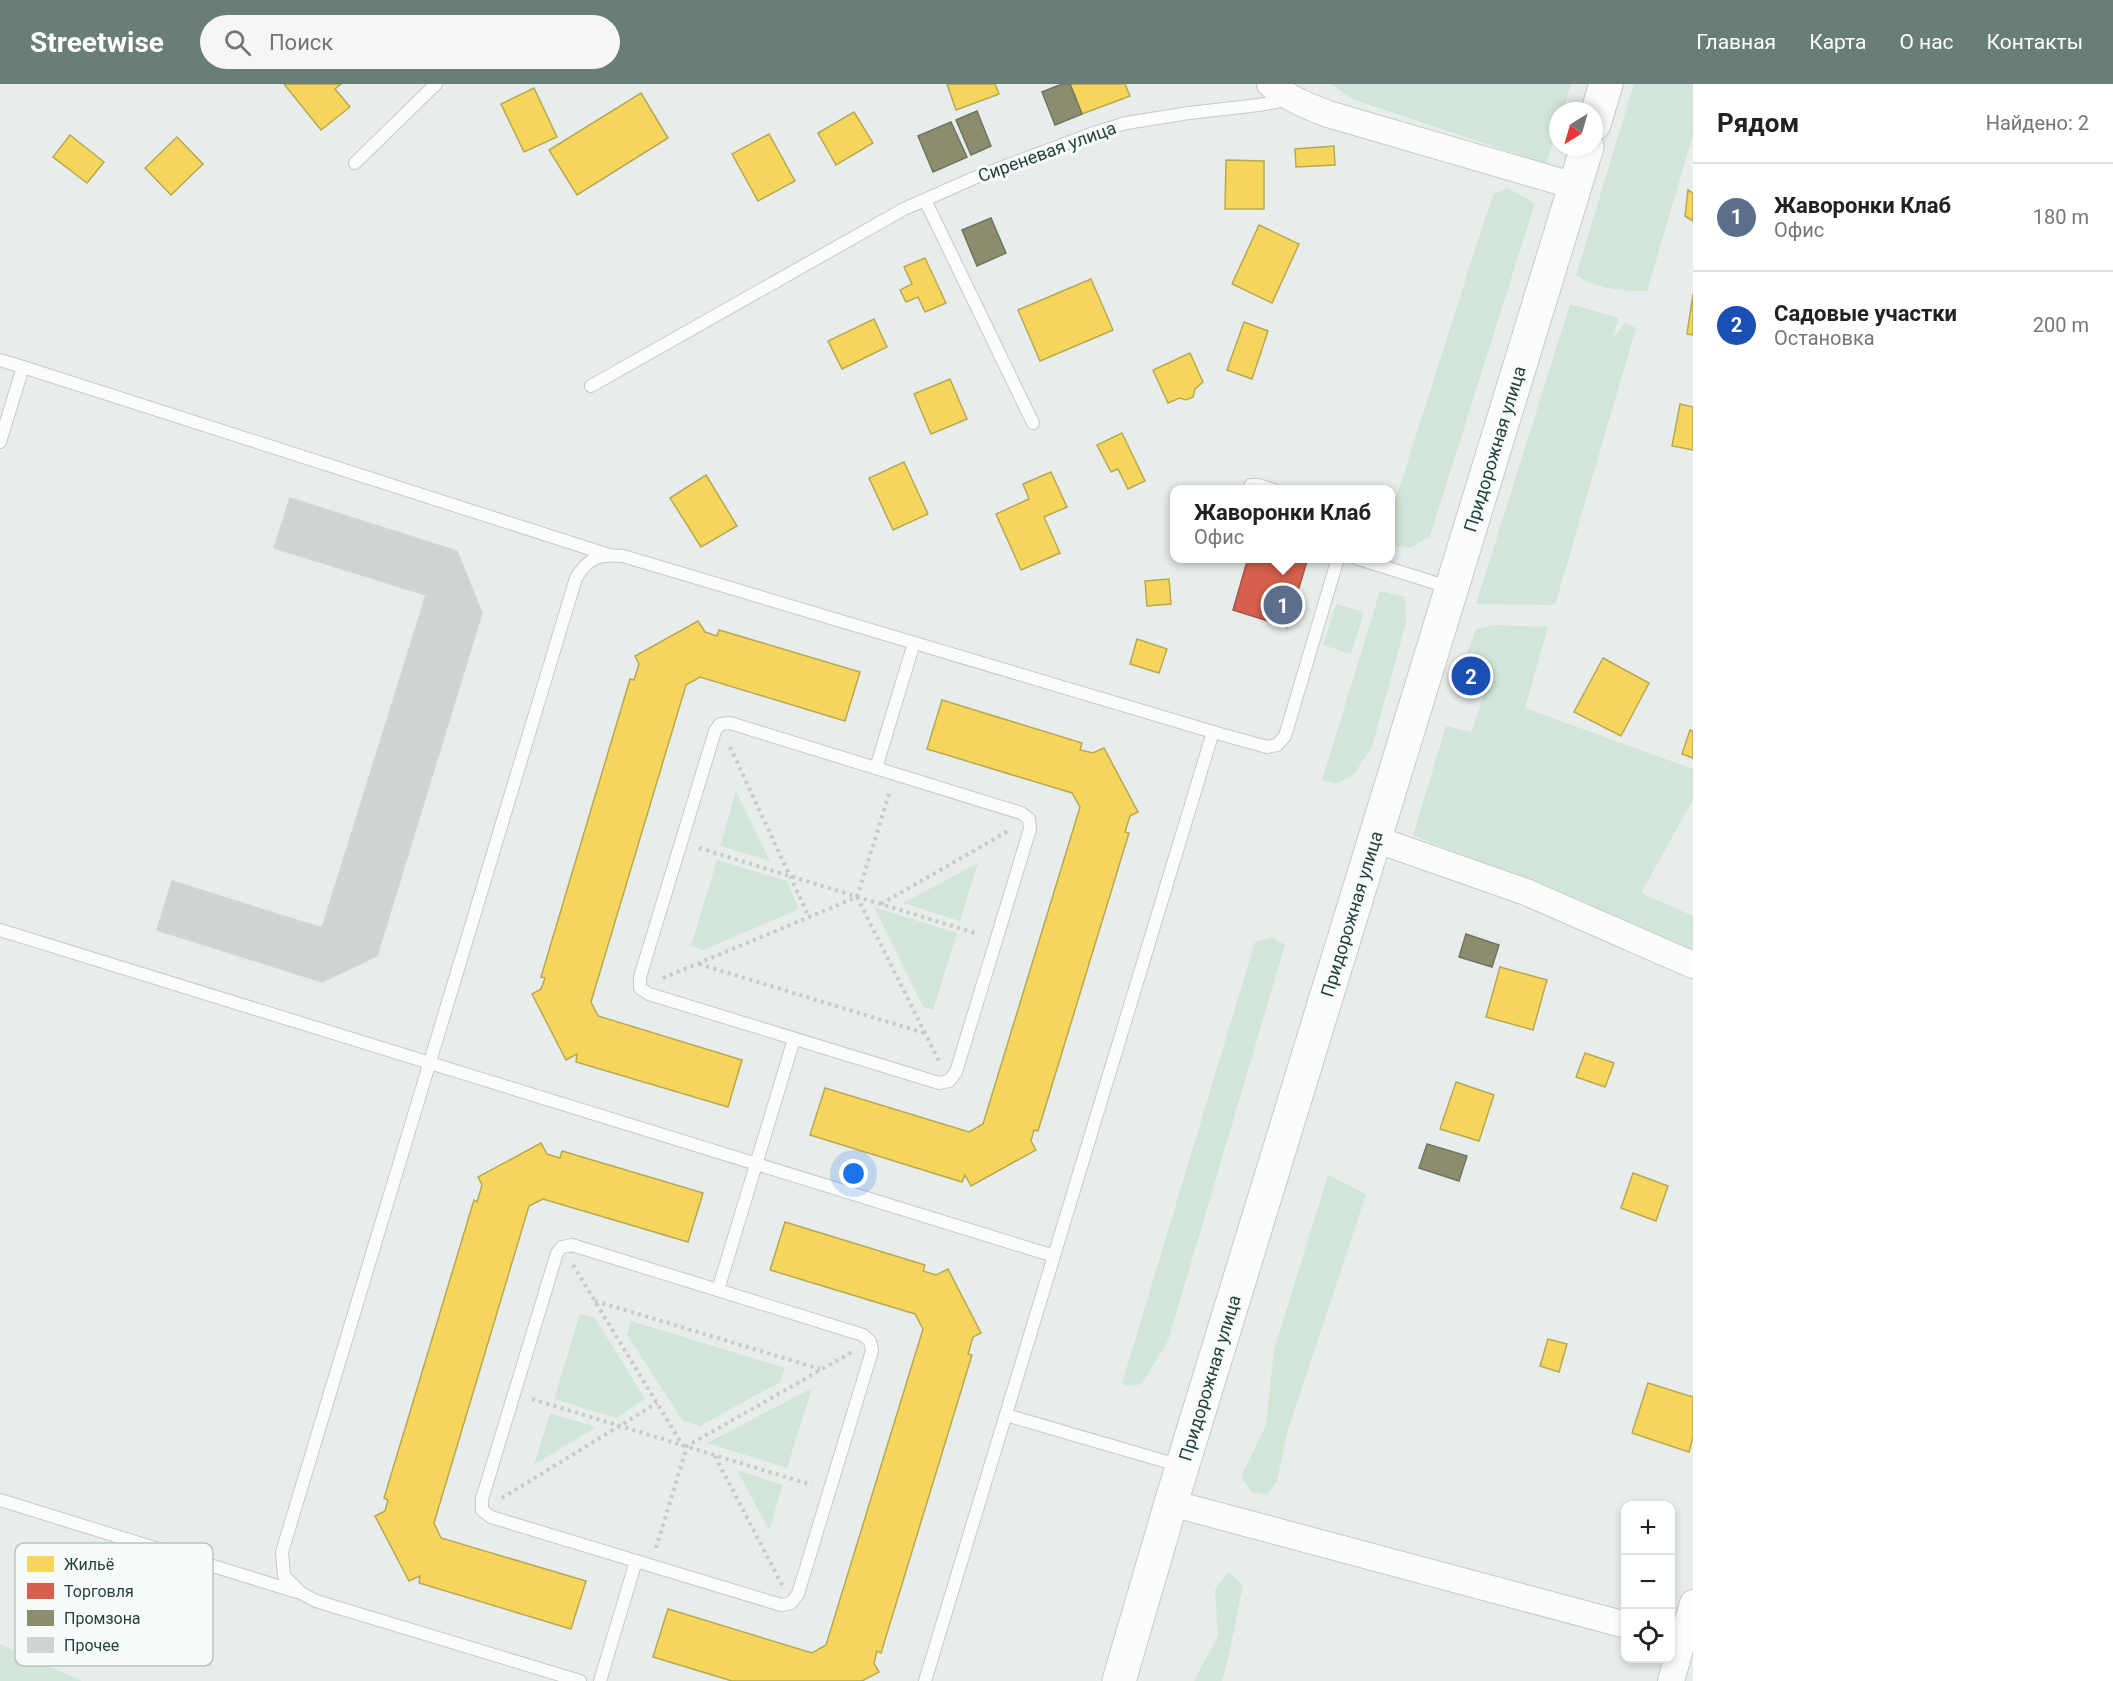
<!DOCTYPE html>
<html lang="ru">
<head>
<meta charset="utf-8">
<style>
	:root { --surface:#fff; --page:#f6f6f6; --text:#202124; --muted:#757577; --line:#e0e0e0; --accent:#697e78 }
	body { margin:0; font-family:Roboto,sans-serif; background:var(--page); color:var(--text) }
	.controls { position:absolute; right:18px; bottom:18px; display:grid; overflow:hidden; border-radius:12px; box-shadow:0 3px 9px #0003 }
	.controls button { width:54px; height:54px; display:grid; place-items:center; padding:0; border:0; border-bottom:2px solid var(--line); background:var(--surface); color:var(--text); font:30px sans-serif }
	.compass { position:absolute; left:1549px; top:18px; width:54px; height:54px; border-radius:50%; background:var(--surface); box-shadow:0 3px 9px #0003; rotate:217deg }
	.you { position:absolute; left:854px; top:1090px; width:21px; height:21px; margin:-15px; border:4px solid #fff; border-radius:50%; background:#1a73e8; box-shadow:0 0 0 9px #1a73e833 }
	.badge { display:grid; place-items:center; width:39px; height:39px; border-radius:50%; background:var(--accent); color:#fff; font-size:20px; font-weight:700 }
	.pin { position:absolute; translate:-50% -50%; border:3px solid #fff; box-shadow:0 2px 6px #0006 }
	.popup { position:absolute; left:1170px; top:401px; width:225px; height:78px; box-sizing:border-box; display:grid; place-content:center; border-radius:12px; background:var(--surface); filter:drop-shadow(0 2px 4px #0005); font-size:20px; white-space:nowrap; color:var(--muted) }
	.popup b { font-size:22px; color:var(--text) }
	.popup::after { content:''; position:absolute; left:50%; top:100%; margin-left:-12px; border:12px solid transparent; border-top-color:var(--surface) }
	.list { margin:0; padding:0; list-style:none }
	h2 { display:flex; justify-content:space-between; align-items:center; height:78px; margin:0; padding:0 24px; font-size:26px }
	h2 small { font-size:20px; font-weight:400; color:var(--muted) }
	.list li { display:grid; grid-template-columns:39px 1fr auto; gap:18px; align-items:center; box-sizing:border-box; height:108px; padding:0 24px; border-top:2px solid var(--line) }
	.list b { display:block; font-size:22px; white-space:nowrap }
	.list p { margin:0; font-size:20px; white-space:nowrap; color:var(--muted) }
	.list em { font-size:20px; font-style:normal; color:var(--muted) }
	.icon { flex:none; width:33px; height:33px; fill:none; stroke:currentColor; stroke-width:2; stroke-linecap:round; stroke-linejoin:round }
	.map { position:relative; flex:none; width:1693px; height:1597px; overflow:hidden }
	header { display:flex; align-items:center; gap:36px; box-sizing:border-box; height:84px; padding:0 30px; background:var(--accent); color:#fff }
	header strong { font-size:28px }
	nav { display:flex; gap:33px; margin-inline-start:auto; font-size:21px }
	.search { width:420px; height:54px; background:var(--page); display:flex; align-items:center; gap:15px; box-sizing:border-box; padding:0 21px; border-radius:33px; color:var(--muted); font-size:22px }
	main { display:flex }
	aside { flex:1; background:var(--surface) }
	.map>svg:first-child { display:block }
	.green { fill:#d1e6d8 }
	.homes { fill:#f6d55c; stroke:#b7a952; stroke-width:1.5 }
	.shops { fill:#d6604d; stroke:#a15747; stroke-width:1.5 }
	.industry { fill:#8c8c6e; stroke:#6d765e; stroke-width:1.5 }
	.building { fill:#cfd4d2; stroke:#d1d6d4; stroke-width:1.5 }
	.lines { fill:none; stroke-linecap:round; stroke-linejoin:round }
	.service-casing { stroke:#c5cac8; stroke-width:14 }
	.minor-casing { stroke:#c5cac8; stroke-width:28 }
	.secondary-casing { stroke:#c3cbc8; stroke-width:35 }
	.path { stroke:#c3ccca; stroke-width:4; stroke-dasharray:3 4.5; stroke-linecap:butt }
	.service { stroke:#fcfcfc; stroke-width:12 }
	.minor { stroke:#fcfcfc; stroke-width:26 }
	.secondary { stroke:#fcfcfc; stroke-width:33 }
	.labels { text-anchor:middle; stroke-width:6; stroke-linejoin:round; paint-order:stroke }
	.street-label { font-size:18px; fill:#24423a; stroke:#f7fbf9 }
	.key { fill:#f7fbf9; stroke:#b8c4c0; stroke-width:1.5 }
	.key-label { font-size:16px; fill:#24423a }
</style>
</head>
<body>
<header>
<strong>Streetwise</strong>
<div class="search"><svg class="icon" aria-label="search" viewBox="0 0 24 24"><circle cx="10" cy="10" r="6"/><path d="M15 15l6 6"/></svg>Поиск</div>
<nav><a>Главная</a><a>Карта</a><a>О нас</a><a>Контакты</a></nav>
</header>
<main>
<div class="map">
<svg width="1693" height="1597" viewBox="0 0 1693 1597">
	<rect width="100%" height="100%" fill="#e8edeb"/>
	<g class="green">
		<polygon points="1331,0 1571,0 1563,27 1558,27 1558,42 1546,80 1352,15"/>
		<path d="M1634 0H1693V51L1647 207C1625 208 1594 204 1576 191Z"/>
		<polygon points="1507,104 1535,119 1430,452 1410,464 1392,461 1391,430 1485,134 1494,110"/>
		<polygon points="1570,220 1619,234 1612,255 1625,239 1636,244 1555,521 1476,520"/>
		<polygon points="1380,507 1405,513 1406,539 1372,663 1354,690 1336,700 1322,696"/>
		<polygon points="1336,520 1364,528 1351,570 1323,561"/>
		<polygon points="1497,541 1548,543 1525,624 1693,685 1693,716 1641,809 1693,832 1693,866 1413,751 1446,642 1472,648 1490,591 1463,582 1476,545"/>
		<polygon points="736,707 770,777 720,762"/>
		<polygon points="717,776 787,797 799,825 703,866 691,862"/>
		<polygon points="978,779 960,837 903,819"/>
		<polygon points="874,823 957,849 933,926 923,923"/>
		<polygon points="1272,853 1285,861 1168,1257 1142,1300 1127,1303 1122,1299 1255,858"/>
		<polygon points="1328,1091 1366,1110 1288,1346 1277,1397 1267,1411 1252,1408 1241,1393 1266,1341 1274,1266"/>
		<polygon points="580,1230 595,1234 645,1315 616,1334 554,1315"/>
		<polygon points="631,1237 785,1284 780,1298 700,1342 683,1337 627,1251"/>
		<polygon points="812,1304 787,1384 707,1359"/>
		<polygon points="550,1329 596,1343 534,1381"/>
		<polygon points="737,1386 783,1401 769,1446"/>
		<polygon points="1228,1488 1243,1501 1230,1567 1222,1597 1194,1597 1218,1552 1215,1506"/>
		<polygon points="0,1560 82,1597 0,1597"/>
	</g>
	<g class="homes">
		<polygon points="284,0 341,0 335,5 350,23 321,46"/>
		<polygon points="947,0 995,0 999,10 956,26"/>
		<polygon points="1070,0 1125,0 1130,12 1082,30"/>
		<polygon points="534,4 557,53 524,68 501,20"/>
		<polygon points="641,9 668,54 577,111 549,66"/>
		<polygon points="854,28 873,59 836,81 818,49"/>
		<polygon points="769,50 795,97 758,117 732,70"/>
		<polygon points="70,51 104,78 87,99 53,73"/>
		<polygon points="177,53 203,80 171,111 145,84"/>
		<polygon points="1334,62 1335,81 1296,83 1295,65"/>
		<polygon points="1226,76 1264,77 1264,125 1225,125"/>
		<polygon points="1688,106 1693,109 1693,137 1685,132"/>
		<polygon points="1259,141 1299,160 1272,219 1232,200"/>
		<polygon points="925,174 946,219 925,228 918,213 906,218 900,206 912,200 904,183"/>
		<polygon points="1091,195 1113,246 1040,277 1018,226"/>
		<polygon points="1693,210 1693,251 1687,250"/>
		<polygon points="874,235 887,263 842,285 828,257"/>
		<polygon points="1244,238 1268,247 1252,295 1227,286"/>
		<polygon points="1190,269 1203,298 1195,305 1193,313 1186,316 1180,314 1168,319 1153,286"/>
		<polygon points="950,295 967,335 931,350 914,310"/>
		<polygon points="1680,320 1693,323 1693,366 1672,362"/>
		<polygon points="1122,349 1145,397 1128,405 1118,385 1111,388 1097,361"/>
		<polygon points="904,378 928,430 893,446 869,394"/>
		<polygon points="1051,388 1067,423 1044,433 1060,469 1021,486 996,430 1029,415 1023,400"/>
		<polygon points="706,391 737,442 701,463 670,414"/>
		<polygon points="1169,495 1171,520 1147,522 1145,497"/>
		<polygon points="698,537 705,548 717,552 719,546 860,588 845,637 700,593 686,601 674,641 591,918 598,932 742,976 728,1023 576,978 577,970 566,976 532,910 541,905 545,894 541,893 630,595 634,596 639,580 635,572"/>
		<polygon points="1137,555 1167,565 1159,589 1130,580"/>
		<polygon points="1603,574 1649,599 1621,652 1574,628"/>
		<polygon points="942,616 1082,659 1080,666 1093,669 1104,664 1138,728 1130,732 1125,748 1129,749 1038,1047 1034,1046 1031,1057 1036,1066 971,1102 965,1091 962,1098 810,1051 825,1004 969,1048 983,1040 1080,723 1072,709 927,665"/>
		<polygon points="1690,646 1693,647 1693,674 1682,670"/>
		<polygon points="1500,883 1547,896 1533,946 1486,933"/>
		<polygon points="1585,969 1614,979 1605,1003 1576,993"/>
		<polygon points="1456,998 1494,1011 1479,1057 1440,1045"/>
		<polygon points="541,1059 547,1070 560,1074 562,1067 703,1109 688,1158 543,1115 529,1122 434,1439 441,1454 586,1497 571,1545 419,1499 420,1492 409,1497 375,1432 385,1427 388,1416 384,1414 474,1116 477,1118 482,1101 478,1093"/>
		<polygon points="1633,1089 1668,1102 1656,1137 1621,1124"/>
		<polygon points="785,1138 925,1181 923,1187 936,1191 948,1185 981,1249 973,1253 968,1270 972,1271 881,1569 877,1567 874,1579 879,1588 862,1597 732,1597 653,1573 668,1525 812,1569 826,1561 923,1245 915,1230 770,1186"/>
		<polygon points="1548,1255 1567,1260 1559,1288 1540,1282"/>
		<polygon points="1648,1299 1693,1313 1693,1353 1689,1368 1632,1349"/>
	</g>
	<polygon class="shops" points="1248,474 1308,474 1287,543 1233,526"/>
	<g class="industry">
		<polygon points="1062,0 1070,0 1082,30 1055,41 1042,8"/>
		<polygon points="977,27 991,62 971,71 956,36"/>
		<polygon points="951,38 967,73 933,88 918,52"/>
		<polygon points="991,134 1006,169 977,182 962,146"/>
		<polygon points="1466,850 1499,861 1492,883 1459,873"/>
		<polygon points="1427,1060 1467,1072 1459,1097 1419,1084"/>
	</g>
	<polygon class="building" points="290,414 457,467 482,529 377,872 322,898 157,846 172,797 322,844 426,511 274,464"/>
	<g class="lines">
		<g class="service-casing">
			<g id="service">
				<polyline points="355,79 436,0"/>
				<polyline points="925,116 1033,339"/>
				<polyline points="0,276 23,283"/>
				<polyline points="591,302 904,125 974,94 1091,50 1126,39 1189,29 1259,21 1276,18 1287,13"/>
				<polyline points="0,358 23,283 606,470"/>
				<polyline points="1248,406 1251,401 1258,401 1274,406"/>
				<polyline points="1356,474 1451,504"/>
				<polygon points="730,639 1021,729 1029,735 1030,745 956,988 949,997 939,999 649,910 640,904 640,893 715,647 720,640"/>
				<polyline points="1213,648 1267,663 1277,661 1285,652 1338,474"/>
				<polyline points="876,684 914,559"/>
				<polyline points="0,846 1054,1172"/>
				<polygon points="572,1161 863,1251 870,1257 872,1267 798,1510 791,1519 781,1521 491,1433 482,1426 482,1415 557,1169 562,1163"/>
				<polyline points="718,1206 794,955"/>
				<polyline points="1006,1331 1181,1382"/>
				<polyline points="0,1416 297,1508"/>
				<path d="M580 1597 316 1517 301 1509 284 1492 282 1468 576 494C589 473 599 470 623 472L1213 648 925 1597"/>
				<polyline points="600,1597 636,1477"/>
			</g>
		</g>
		<g class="minor-casing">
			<g id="minor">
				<path d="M1270 0C1288 14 1307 22 1328 30L1575 102"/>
				<polyline points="1375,755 1526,808 1693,881"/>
				<polyline points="1171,1419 1626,1541"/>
				<polyline points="1671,1597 1693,1519"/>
			</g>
		</g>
		<g class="secondary-casing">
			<g id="secondary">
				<polyline points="1594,40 1606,0"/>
				<polyline points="1119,1597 1171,1419 1587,63"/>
			</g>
		</g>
		<g class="path">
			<polyline points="730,663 809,833"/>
			<polyline points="699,764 978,850"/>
			<polyline points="857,813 890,707"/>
			<polyline points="881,820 1010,746"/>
			<polyline points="699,880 924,949"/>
			<polyline points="663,894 857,813 939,977"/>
			<polyline points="573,1181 683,1362"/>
			<polyline points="595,1217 820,1285"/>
			<polyline points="532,1315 812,1401"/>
			<polyline points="715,1372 782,1501"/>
			<polyline points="502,1414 657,1319"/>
			<polyline points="656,1464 687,1362 852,1268"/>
		</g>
		<use href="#service" class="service"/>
		<use href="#minor" class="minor"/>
		<use href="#secondary" class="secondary"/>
	</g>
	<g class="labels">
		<g class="street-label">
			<text transform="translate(1047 68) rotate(-20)" y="6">Сиреневая улица</text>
			<text transform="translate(1495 365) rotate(-73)" y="6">Придорожная улица</text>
			<text transform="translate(1352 830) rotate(-73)" y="6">Придорожная улица</text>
			<text transform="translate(1210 1294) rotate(-73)" y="6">Придорожная улица</text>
		</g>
	</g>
	<rect x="15" y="1459" width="198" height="123" rx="9" class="key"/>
	<rect x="27" y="1472" width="27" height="16" fill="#f6d55c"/>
	<rect x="27" y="1499" width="27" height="16" fill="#d6604d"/>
	<rect x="27" y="1526" width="27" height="16" fill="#8c8c6e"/>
	<rect x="27" y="1553" width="27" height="16" fill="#cfd4d2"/>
	<g class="key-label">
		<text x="64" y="1486">Жильё</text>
		<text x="64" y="1513">Торговля</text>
		<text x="64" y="1540">Промзона</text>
		<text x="64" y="1567">Прочее</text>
	</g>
</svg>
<div class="controls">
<button>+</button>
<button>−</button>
<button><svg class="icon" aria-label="locate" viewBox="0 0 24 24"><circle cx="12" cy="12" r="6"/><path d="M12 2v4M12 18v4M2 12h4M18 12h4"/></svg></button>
</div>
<svg class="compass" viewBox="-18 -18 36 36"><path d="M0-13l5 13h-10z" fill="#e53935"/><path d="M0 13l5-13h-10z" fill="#757577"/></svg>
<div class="you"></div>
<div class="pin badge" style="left:1283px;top:521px;background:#5c6f8a">1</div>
<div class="popup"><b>Жаворонки Клаб</b>Офис</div>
<div class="pin badge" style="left:1471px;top:592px;background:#1a4fb4">2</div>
</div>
<aside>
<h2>Рядом<small>Найдено: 2</small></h2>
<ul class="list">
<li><span class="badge" style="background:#5c6f8a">1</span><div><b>Жаворонки Клаб</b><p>Офис</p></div><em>180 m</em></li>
<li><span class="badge" style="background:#1a4fb4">2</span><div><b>Садовые участки</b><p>Остановка</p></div><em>200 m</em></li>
</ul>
</aside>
</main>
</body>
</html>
